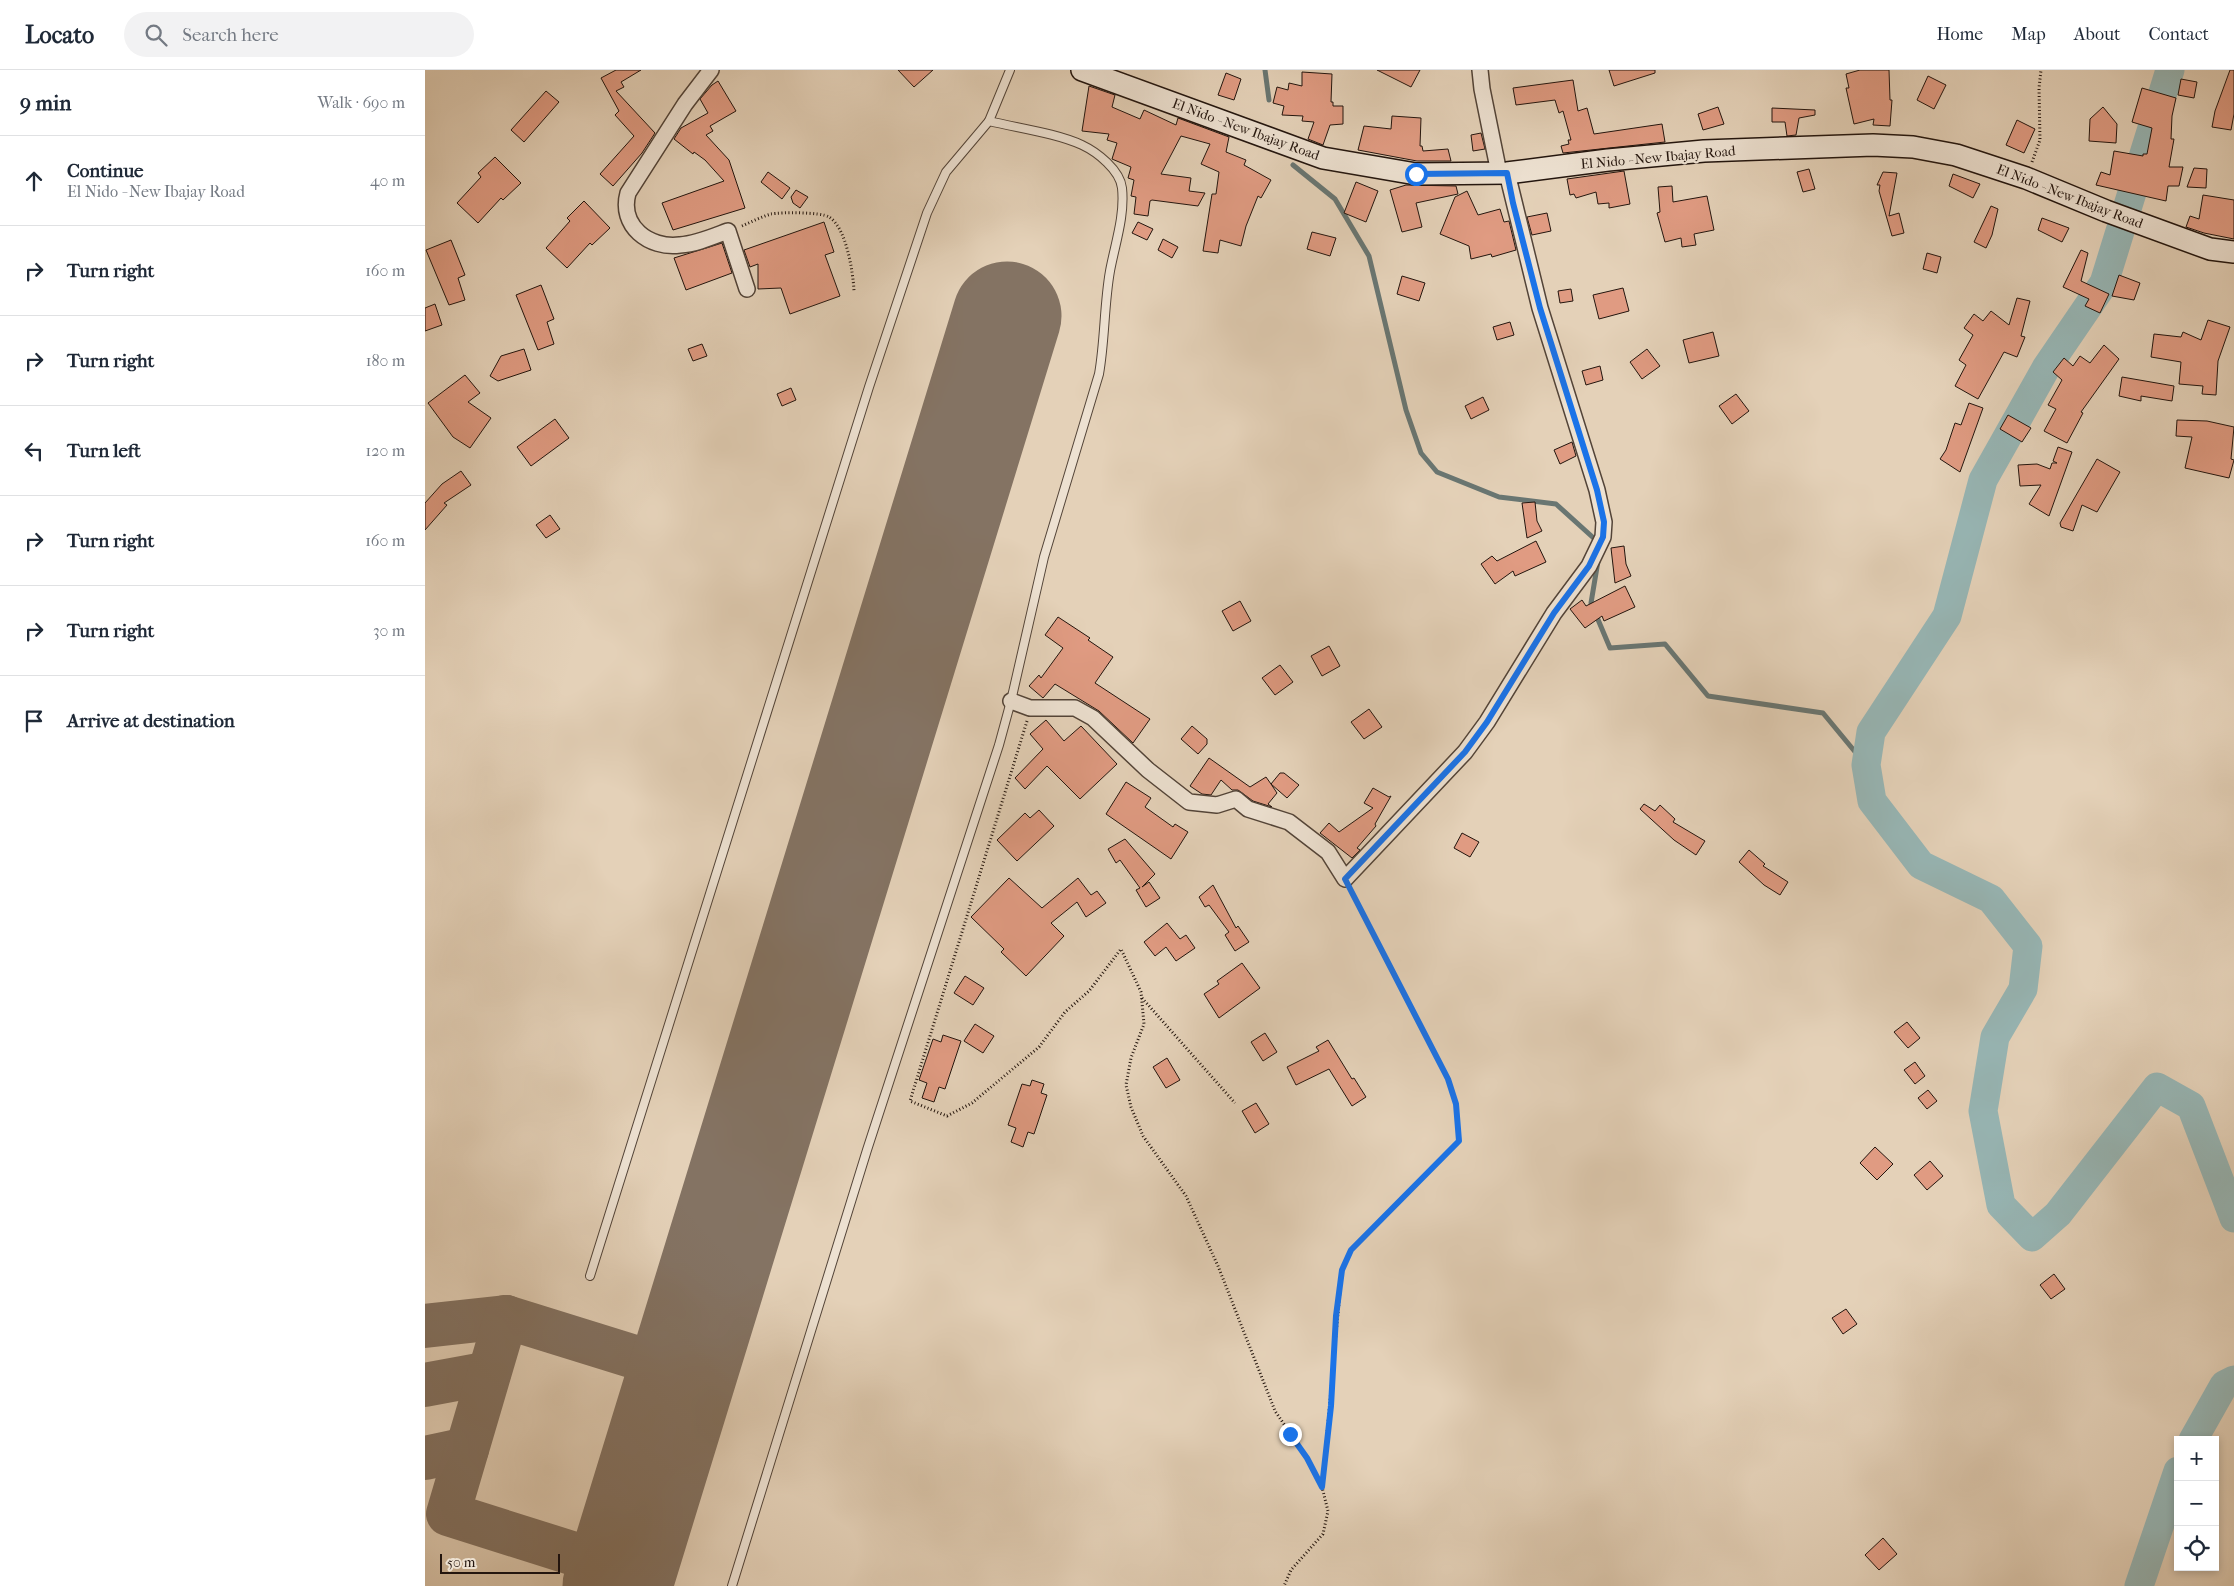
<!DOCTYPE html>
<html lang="en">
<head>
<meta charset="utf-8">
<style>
	:root { --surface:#fff; --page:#f2f2f3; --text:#1f2937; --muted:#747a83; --line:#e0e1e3 }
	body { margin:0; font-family:"IM FELL French Canon",serif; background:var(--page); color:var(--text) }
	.controls { position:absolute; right:15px; bottom:15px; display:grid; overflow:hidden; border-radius:0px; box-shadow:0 2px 8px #0003 }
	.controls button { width:45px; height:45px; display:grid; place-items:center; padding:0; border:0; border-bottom:1px solid var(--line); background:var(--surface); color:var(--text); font:25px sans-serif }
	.scale { position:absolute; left:15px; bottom:12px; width:120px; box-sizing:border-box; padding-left:5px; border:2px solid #23150e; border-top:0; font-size:14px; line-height:18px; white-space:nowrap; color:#23150e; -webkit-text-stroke:4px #ede1d1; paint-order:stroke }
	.stop { position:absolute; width:15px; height:15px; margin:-11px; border:4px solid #1a73e8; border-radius:50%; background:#fff }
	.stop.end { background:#1a73e8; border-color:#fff; box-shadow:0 1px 5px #0008 }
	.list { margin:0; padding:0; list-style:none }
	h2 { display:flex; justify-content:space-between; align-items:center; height:65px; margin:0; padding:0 20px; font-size:21px }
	h2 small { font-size:16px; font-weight:400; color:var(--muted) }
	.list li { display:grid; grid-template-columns:32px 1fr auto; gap:15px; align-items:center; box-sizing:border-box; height:90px; padding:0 20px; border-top:1px solid var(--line) }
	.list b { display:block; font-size:19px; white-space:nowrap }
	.list p { margin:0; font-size:16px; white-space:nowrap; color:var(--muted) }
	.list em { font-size:16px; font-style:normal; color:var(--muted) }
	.icon { flex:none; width:28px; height:28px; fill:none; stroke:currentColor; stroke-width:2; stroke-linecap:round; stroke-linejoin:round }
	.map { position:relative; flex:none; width:1809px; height:1516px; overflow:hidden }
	header { display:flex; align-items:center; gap:30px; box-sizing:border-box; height:70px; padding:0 25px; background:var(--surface); border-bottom:1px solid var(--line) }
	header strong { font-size:24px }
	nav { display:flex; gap:28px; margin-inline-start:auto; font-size:18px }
	.search { width:350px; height:45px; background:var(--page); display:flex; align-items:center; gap:12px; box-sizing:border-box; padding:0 18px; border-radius:28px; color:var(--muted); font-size:19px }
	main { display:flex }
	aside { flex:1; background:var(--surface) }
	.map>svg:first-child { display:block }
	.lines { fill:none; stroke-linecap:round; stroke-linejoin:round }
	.stream { stroke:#697672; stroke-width:5 }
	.river { stroke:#97b6b5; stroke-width:29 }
	.taxiway { stroke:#847363; stroke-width:44 }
	.runway { stroke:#847363; stroke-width:109 }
	.building { fill:#e09b82; stroke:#23150e }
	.lane-casing { stroke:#534438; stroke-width:10 }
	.street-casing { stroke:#534438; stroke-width:18 }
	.secondary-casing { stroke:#23150e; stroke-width:24 }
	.path { stroke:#23150e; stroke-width:3; stroke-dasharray:1 2.5; stroke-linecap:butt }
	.lane { stroke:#ede1d1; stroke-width:8 }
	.street { stroke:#ede1d1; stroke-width:15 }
	.secondary { stroke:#ede1d1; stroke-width:21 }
	.route { stroke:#1a73e8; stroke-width:6 }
	.labels { text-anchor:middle; stroke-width:4.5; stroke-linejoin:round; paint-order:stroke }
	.street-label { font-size:14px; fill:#23150e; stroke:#ede1d1 }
</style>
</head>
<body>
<header>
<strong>Locato</strong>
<div class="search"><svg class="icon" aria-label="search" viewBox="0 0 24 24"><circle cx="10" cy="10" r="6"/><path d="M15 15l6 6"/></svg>Search here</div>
<nav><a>Home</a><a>Map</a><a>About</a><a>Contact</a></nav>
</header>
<main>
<aside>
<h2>9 min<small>Walk · 690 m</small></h2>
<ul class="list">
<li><svg class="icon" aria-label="ahead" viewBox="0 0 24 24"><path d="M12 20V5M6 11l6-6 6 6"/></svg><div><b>Continue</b><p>El Nido - New Ibajay Road</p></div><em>40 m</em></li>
<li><svg class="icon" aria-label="right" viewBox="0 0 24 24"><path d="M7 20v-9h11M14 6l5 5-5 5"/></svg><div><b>Turn right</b></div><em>160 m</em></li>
<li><svg class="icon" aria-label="right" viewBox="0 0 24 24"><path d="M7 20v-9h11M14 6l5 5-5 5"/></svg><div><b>Turn right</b></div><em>180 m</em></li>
<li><svg class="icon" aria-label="left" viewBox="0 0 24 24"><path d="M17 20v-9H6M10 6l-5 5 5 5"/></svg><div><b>Turn left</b></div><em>120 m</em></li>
<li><svg class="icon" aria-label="right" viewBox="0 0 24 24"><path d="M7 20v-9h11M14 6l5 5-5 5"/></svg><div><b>Turn right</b></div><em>160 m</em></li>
<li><svg class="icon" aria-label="right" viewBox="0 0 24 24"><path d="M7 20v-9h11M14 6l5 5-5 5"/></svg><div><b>Turn right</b></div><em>30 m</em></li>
<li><svg class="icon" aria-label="arrive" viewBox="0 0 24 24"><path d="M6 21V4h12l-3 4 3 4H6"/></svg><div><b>Arrive at destination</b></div></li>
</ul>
</aside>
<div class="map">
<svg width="1809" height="1516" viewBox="0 0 1809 1516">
	<rect width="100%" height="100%" fill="#e4d1b8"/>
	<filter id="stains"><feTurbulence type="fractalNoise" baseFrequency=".004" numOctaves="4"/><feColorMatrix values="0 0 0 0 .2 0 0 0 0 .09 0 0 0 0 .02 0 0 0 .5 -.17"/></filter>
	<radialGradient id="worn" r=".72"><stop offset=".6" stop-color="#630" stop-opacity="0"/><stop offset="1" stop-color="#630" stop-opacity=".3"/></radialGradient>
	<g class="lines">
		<g class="stream">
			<polyline points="840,0 844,30"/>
			<polyline points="868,95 910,129 944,186 981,340 996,383 1012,402 1074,427 1131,434 1173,472"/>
			<polyline points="1173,491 1166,533 1185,578 1240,574 1283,626 1398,643 1441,695"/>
		</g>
		<g class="river">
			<polyline points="1745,0 1679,213 1621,298 1558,410 1522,546 1446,662 1441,695 1447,731 1496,795 1566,829 1603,876 1598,919 1570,967 1558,1041 1576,1135 1607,1167 1633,1144 1732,1017 1766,1036 1809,1148"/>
			<polyline points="1768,1370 1799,1315 1809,1310"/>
			<polyline points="1714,1516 1753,1401"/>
		</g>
		<g class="taxiway">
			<polyline points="0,1256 81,1247"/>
			<polyline points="0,1315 64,1303"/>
			<polyline points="0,1388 42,1379"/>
			<polyline points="197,1499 23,1444 81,1247 258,1302"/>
		</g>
		<polyline class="runway" points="192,1516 582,246"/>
	</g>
	<g class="building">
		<polygon points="191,0 216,0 196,12 199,17 191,21 230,63 217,83 188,116 175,104 209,66 190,45 194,41 176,8"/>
		<polygon points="473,0 508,0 489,17"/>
		<polygon points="952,0 995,0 986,17"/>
		<polygon points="1184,0 1230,0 1230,3 1189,16"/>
		<polygon points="1435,0 1464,0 1465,30 1467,30 1465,56 1448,55 1449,49 1429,54 1421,18 1424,18 1421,4"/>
		<polygon points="1805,0 1809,0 1809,44 1806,60 1787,57 1790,41"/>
		<polygon points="877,2 907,4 906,32 908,32 908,36 918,36 918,54 905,55 898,75 883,69 889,52 877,51 878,46 857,45 859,36 848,33 852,17 863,20 864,13 877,16"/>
		<polygon points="801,3 816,9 809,30 793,25"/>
		<polygon points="1503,6 1521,15 1509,39 1492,30"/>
		<polygon points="1756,9 1772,12 1769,28 1753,25"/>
		<polygon points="1148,10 1153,41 1162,38 1169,64 1237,54 1240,72 1138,83 1136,76 1144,74 1143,70 1146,70 1138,41 1134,43 1130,30 1091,35 1088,18"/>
		<polygon points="293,11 311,41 285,56 288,61 281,65 304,90 320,138 248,160 237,133 299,111 280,90 269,82 268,84 249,69 256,58 283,43 275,29 287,15"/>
		<polygon points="664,16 690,25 687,37 715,49 719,40 751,55 753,48 804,67 801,82 821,90 819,95 846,110 836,128 833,126 821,156 816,176 795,170 793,183 778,181 787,124 791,124 794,102 776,94 785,74 756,66 736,104 766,108 764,121 780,123 773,136 727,130 725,131 723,146 709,144 711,127 706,126 709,110 703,108 706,97 687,89 692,73 682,70 684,64 657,61"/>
		<polygon points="1717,18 1751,28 1747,46 1746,69 1749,69 1744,97 1758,97 1754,116 1743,116 1741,131 1671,115 1676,102 1685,105 1689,81 1718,86 1718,84 1722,84 1727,58 1707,52"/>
		<polygon points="121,21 134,32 99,72 86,60"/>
		<polygon points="1293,37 1299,54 1278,60 1273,44"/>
		<polygon points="1678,37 1692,54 1691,73 1664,71 1665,49"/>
		<polygon points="1347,38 1390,40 1390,45 1374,48 1371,65 1362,66 1360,52 1347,52"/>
		<polygon points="967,46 996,48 995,76 997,76 998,81 1023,79 1026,91 992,91 933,80 939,56 966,59"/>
		<polygon points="1592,50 1610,59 1599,83 1581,75"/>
		<polygon points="1056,63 1060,79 1048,81 1046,65"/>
		<polygon points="70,87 96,113 78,130 76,128 53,153 32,133 56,107 53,103"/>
		<polygon points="1769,98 1782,99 1781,118 1762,117"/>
		<polygon points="1384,99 1390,119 1378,122 1372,102"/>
		<polygon points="1199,101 1205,134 1184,138 1184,133 1173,134 1171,122 1151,128 1149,124 1145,125 1142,109"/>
		<polygon points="343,102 365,118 357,129 336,112"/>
		<polygon points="1458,102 1472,103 1464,146 1474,143 1479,163 1467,166 1454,121 1455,115 1452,115"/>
		<polygon points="1528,104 1555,114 1548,128 1524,116"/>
		<polygon points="931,112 953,121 941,152 919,143"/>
		<polygon points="981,115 1031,116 1033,124 991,133 997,157 977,162 965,120"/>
		<polygon points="1247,116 1248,132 1282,126 1289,160 1269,164 1271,175 1257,177 1256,168 1240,172 1232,143 1235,142 1233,117"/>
		<polygon points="371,120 383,127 375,138 368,133 366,127"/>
		<polygon points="1042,121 1053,145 1075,139 1079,152 1084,151 1091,180 1067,187 1066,184 1046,189 1044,176 1015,164 1030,127"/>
		<polygon points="1778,125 1809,130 1809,169 1779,163 1761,157 1765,146 1774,149"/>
		<polygon points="159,131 185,158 167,175 165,173 142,198 121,178 145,151 142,148"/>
		<polygon points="1566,136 1573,139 1567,165 1561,178 1549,172"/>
		<polygon points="1122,143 1126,161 1107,165 1102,147"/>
		<polygon points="1617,148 1644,158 1637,172 1613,160"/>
		<polygon points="399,152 409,182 400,185 415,226 365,244 356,218 333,219 333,194 325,197 319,180"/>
		<polygon points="713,152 728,159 722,170 707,163"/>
		<polygon points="887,162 911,168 905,186 882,179"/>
		<polygon points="738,169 753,177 747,188 733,180"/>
		<polygon points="26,170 40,205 33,208 40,230 24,235 1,180"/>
		<polygon points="297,173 307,203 261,220 249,188"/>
		<polygon points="1656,180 1663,183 1656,211 1684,224 1675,243 1660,236 1664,229 1638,217"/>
		<polygon points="1502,183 1516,187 1512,203 1498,199"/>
		<polygon points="1694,205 1715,213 1709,230 1687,226"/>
		<polygon points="977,206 1000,213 994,231 972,224"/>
		<polygon points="116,215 129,249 122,252 129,274 113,280 91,225"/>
		<polygon points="1198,218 1204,241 1174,249 1168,225"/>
		<polygon points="1146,219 1148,231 1135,233 1133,221"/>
		<polygon points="1592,228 1605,231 1596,266 1600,267 1592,287 1579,282 1553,329 1530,316 1541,295 1534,290 1548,265 1539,258 1549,244 1558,251 1566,241 1584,255"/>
		<polygon points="10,234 17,255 0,261 0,238"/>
		<polygon points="1783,250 1805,257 1793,291 1791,325 1777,324 1778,316 1754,314 1756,292 1726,287 1729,264 1756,267 1758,262 1776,270"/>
		<polygon points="1085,252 1089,265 1072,270 1068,257"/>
		<polygon points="1288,262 1294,286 1264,293 1258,270"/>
		<polygon points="277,274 282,286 268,291 263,279"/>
		<polygon points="1679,275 1694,289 1656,342 1658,343 1642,373 1619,361 1631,339 1623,335 1637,310 1628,302 1639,288 1648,296 1655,286 1665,293"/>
		<polygon points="99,279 106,300 73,311 65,306 76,286"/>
		<polygon points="1222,279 1235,296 1217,309 1205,292"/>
		<polygon points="1175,296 1178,310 1161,315 1157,301"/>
		<polygon points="40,305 55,323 43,332 66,348 45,378 28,367 3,333"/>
		<polygon points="1697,307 1749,316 1747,331 1716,326 1716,331 1694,326"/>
		<polygon points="366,318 371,330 357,336 352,324"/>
		<polygon points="1311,324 1324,341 1307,354 1294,336"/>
		<polygon points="1058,327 1064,340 1046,349 1040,336"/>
		<polygon points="1544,333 1558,338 1535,402 1515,389 1521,380 1530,353 1536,355"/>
		<polygon points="1583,345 1606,358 1597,372 1575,359"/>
		<polygon points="130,349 144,368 106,396 92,377"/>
		<polygon points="1752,350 1782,351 1809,357 1806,389 1809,390 1804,408 1760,398 1767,367 1751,366"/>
		<polygon points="1147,372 1151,386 1135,394 1129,380"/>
		<polygon points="1633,377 1647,382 1624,446 1604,434 1616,415 1595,416 1593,395 1612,394 1625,399 1627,393 1632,393 1628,391"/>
		<polygon points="1672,389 1695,402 1672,442 1657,435 1648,461 1636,457 1635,453"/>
		<polygon points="36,401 46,415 19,433 22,435 0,460 0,433 17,414"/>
		<polygon points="1110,432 1112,451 1117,461 1102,468 1097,433"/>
		<polygon points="125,445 135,459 121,468 111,455"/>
		<polygon points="1111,471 1121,492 1090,506 1088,501 1070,514 1056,494 1067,486 1072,491"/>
		<polygon points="1199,476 1201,494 1206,506 1190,513 1186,478"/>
		<polygon points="1200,516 1210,537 1179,551 1177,546 1160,558 1145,539 1157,530 1161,536"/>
		<polygon points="815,531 826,551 808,561 797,541"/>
		<polygon points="633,547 665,568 663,570 688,587 670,613 725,649 708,673 674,641 630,614 618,628 604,616 614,605 616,608 638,578 620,565"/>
		<polygon points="904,576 915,596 897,606 886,586"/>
		<polygon points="855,595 868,612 850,625 837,608"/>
		<polygon points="944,639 957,657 939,669 926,652"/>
		<polygon points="621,650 639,671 656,656 692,694 655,729 622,696 600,719 590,708 618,679 605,664"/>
		<polygon points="767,656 782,669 782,674 773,684 756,669"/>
		<polygon points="784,688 825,717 841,707 846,714 855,703 859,703 874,715 862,728 846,714 852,723 843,734 847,737 828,731 813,720 807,720 796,710 786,725 777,724 765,716"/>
		<polygon points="701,712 726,728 720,737 748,757 750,754 763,762 746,789 681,744"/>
		<polygon points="948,718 964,727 966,726 950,754 951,756 932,778 935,780 927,788 895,763 904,753 914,762 948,738 939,733"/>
		<polygon points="1219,734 1230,741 1235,735 1250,749 1248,752 1280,771 1271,785 1249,770 1215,739"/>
		<polygon points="614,740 629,756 592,791 572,770 600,743 605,748"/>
		<polygon points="1037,763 1054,772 1045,787 1029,778"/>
		<polygon points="700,769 730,804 717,817 724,812 735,828 721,837 711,820 715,818 695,790 691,793 683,779"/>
		<polygon points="1324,780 1340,794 1338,796 1363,812 1355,825 1339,815 1314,792"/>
		<polygon points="584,808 617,838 653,808 666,825 672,821 681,833 661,847 652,832 626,853 639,866 601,906 576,882 579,879 546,847"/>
		<polygon points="788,815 811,858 813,856 824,872 810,881 800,865 804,862 784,835 780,837 774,827"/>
		<polygon points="742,853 755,869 761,865 770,878 751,891 741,877 730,886 719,872"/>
		<polygon points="817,893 835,918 794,948 779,924 794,914 792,911"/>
		<polygon points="540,906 559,918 548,935 529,923"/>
		<polygon points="1482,952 1495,968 1483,978 1469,962"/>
		<polygon points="550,954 569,966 558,983 539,971"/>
		<polygon points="840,963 852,982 838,991 826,972"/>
		<polygon points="518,965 536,971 520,1019 514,1017 509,1032 497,1028 502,1013 494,1010 508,969 516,972"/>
		<polygon points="903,970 927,1009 929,1008 941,1027 927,1036 904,999 871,1015 862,997 894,981 891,977"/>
		<polygon points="742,988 755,1010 741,1018 728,997"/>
		<polygon points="1490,992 1500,1006 1490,1014 1479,1000"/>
		<polygon points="607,1010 619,1014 616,1023 622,1025 609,1064 603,1062 598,1077 586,1072 591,1058 583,1055 597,1014 605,1016"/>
		<polygon points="1503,1020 1512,1031 1502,1039 1493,1028"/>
		<polygon points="831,1033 844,1054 830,1063 817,1041"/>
		<polygon points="1450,1077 1468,1094 1452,1110 1435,1093"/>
		<polygon points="1505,1091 1518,1106 1502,1120 1489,1105"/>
		<polygon points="1629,1204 1640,1219 1626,1229 1615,1215"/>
		<polygon points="1421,1239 1432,1254 1418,1264 1407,1248"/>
		<polygon points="1458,1468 1472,1484 1454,1500 1440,1485"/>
	</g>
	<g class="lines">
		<g class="lane-casing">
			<g id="lane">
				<polyline points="165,1206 444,317 502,143 521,102 564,51"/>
				<path d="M307 1516 442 1080 574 675 586 631 619 487 674 304C680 270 679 235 685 201 690 174 700 146 697 118 695 100 672 82 657 75 631 63 592 58 564 51L585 0"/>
			</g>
		</g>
		<g class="street-casing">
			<g id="street">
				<path d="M286 0 260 34 203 123C194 156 224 179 255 175 271 174 287 167 303 161L322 219"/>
				<polyline points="1055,0 1057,19 1074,103"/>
				<polyline points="586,631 605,638 650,638 668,648 723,700 764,732 792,735 811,729 823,739 864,752 903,782 920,809 1040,682 1062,652 1129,543 1164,496 1178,467 1179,452 1172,420 1115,238 1082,103"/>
			</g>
		</g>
		<g class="secondary-casing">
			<polyline id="secondary" points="657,0 898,88 991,104 1082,103 1183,90 1279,81 1448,75 1488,77 1531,85 1601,108 1681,141 1785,179 1809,182"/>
		</g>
		<g class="path">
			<polyline points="1607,92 1615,70 1614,18 1616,0"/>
			<path d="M317 156C326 152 336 147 346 144 356 142 396 142 404 147 421 157 428 201 429 221"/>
			<polyline points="602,651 485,1031 522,1046 547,1033 614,977 640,942 664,921 696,879 716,922 719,954 706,988 701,1015 706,1037 718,1066 761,1126 793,1196 850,1341 882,1388 897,1417 903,1441 898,1464 866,1500 859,1516"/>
			<polyline points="717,928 810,1033"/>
			<polyline points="897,1417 917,1200 926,1180 1034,1071 1031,1034 1023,1009 927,822"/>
		</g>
		<use href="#lane" class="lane"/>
		<use href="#street" class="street"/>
		<use href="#secondary" class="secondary"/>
	</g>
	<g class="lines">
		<polyline class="route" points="865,1364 882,1388 897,1417 906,1336 911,1246 917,1200 926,1180 1034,1071 1031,1034 1023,1009 920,809 1040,682 1062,652 1129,543 1164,496 1178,467 1179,452 1172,420 1115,238 1088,133 1082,103 991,104"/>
	</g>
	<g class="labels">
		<g class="street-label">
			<text transform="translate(821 59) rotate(20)" y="5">El Nido - New Ibajay Road</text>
			<text transform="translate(1233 87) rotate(-5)" y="5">El Nido - New Ibajay Road</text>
			<text transform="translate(1645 126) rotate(21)" y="5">El Nido - New Ibajay Road</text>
		</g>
	</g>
	<rect width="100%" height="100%" filter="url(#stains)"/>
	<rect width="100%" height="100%" fill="url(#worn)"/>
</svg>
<div class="controls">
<button>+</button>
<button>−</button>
<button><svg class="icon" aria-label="locate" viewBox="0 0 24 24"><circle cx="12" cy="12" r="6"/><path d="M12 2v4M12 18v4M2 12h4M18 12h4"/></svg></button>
</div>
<div class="scale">50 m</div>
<div class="stop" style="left:991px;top:104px"></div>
<div class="stop end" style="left:865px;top:1364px"></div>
</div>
</main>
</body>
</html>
